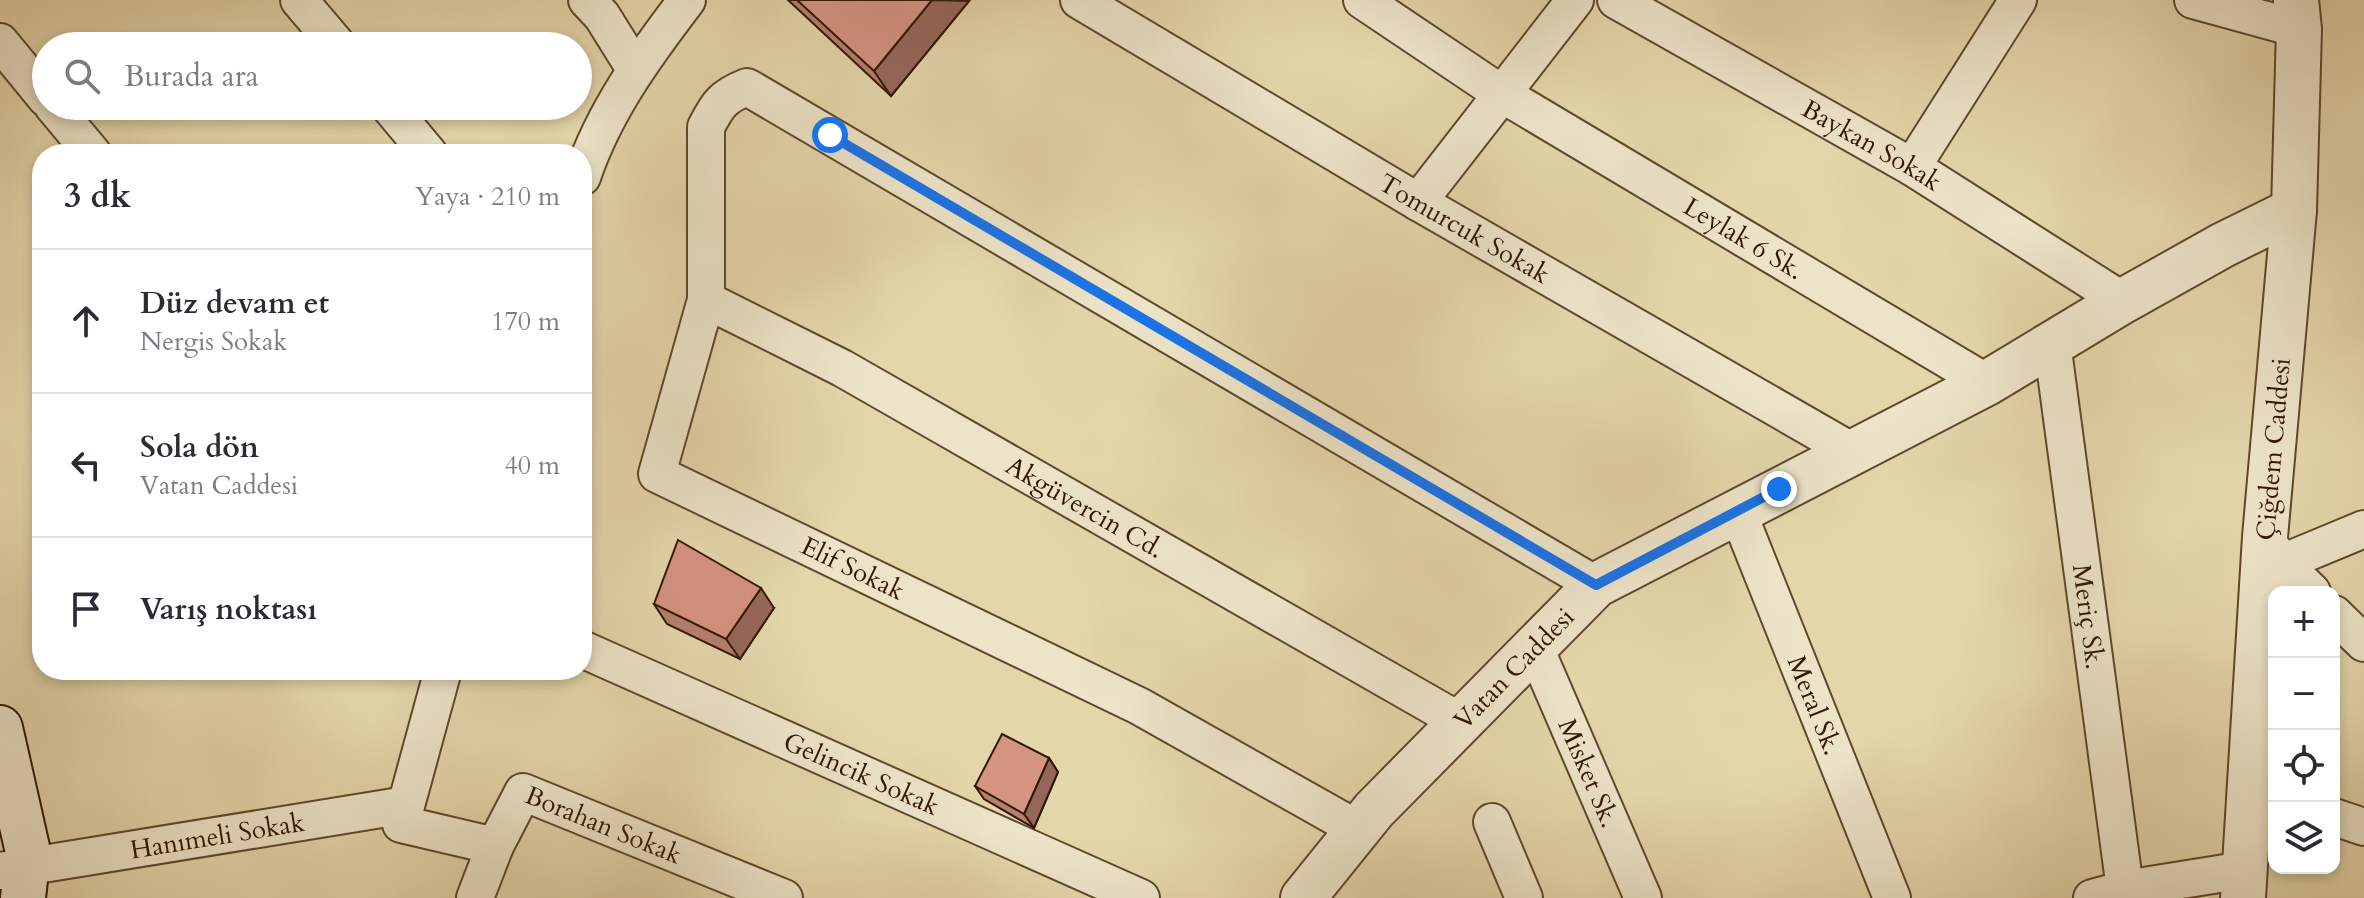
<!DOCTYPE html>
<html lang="tr">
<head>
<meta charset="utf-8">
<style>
	:root { --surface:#fff; --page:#f7f7f7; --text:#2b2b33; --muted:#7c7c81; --line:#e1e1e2 }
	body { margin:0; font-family:Cardo,serif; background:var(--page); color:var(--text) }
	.controls { position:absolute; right:24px; bottom:24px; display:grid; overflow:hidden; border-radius:16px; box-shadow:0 4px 12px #0003 }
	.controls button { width:72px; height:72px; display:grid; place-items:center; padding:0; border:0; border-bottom:2px solid var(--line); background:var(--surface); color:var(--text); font:40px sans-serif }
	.stop { position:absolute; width:24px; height:24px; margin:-18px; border:6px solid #1a73e8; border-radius:50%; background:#fff }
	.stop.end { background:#1a73e8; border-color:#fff; box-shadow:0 2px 8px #0008 }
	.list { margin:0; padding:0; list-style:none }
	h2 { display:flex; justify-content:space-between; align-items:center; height:104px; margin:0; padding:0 32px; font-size:34px }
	h2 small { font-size:26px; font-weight:400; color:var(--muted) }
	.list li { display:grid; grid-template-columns:52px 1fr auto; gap:24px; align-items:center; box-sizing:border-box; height:144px; padding:0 32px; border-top:2px solid var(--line) }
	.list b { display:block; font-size:30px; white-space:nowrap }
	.list p { margin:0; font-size:26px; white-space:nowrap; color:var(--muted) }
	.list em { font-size:26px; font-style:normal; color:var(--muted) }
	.icon { flex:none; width:44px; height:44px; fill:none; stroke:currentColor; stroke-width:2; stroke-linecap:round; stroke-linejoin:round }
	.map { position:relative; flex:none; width:2364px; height:898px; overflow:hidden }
	.search { position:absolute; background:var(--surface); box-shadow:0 4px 12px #0003; left:32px; top:32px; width:560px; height:88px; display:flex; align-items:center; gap:20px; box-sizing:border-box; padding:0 28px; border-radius:44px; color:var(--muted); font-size:30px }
	.panel { position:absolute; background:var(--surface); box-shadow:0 4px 12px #0003; left:32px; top:144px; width:560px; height:536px; border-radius:32px }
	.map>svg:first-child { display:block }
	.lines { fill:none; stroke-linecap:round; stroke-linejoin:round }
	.minor-casing { stroke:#5e482b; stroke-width:40 }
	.tertiary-casing { stroke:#5e482b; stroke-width:48 }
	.secondary-casing { stroke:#311800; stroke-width:48 }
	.minor { stroke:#ede4c8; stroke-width:36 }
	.tertiary { stroke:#ede4c8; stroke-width:44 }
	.secondary { stroke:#ede4c8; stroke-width:44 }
	.wall { fill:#b77e6f; stroke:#311800; stroke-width:2 }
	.shaded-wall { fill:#95675a; stroke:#311800; stroke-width:2 }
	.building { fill:#d59381; stroke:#311800; stroke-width:2 }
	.route { stroke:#1a73e8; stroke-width:10 }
	.labels { text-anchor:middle; stroke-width:8; stroke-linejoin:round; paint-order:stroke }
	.street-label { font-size:26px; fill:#311800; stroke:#ede4c8 }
</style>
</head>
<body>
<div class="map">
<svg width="2364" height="898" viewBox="0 0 2364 898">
	<rect width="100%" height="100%" fill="#e4d6ab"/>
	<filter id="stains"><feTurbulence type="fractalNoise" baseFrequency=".0025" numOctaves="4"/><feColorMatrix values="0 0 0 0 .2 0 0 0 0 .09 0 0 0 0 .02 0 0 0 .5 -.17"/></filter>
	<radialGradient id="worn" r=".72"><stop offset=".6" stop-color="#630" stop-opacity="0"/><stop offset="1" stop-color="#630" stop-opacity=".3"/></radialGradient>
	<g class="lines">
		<g class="minor-casing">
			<g id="minor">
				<polyline points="299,0 338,46"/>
				<polyline points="587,0 602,16 635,69"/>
				<path id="s1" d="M1079 0 1418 202 1853 452"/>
				<path id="s2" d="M1362 0 1502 94 1987 383"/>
				<path id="s3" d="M1616 0 1912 167 2123 301"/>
				<polyline points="2193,0 2299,29"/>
				<polyline points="0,42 46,98"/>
				<polyline points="53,106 93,154"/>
				<polyline points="389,106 429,154"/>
				<polyline points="1912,167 2018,0"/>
				<path d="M582 177C604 111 645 55 687 0"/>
				<polyline points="1418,202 1575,0"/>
				<path id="s4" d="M706 300 842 368 1461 722"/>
				<path id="s5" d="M2052 343 2125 889"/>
				<path id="s6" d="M1737 510 1892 898"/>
				<polyline points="2270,545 2282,563 2312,592"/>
				<polyline points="2282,563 2364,529"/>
				<polyline points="2334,614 2364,643"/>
				<path id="s7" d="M1535 648 1643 898"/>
				<path id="s8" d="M582 649 1141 898"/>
				<path id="s9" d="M443 670 401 824 495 846 523 792 784 898"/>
				<polyline points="2334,817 2364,827"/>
				<polyline points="1492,822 1524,898"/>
				<path d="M1359 830 1139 706 657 474 706 300V127C718 104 722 97 747 87L1596 585"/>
				<path id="s10" d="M0 871 406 805"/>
				<polyline points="475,898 495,846"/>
				<polyline points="2092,898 2125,889 2244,870"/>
			</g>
		</g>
		<g class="tertiary-casing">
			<g id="tertiary">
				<path id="s11" d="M1303 898 1374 810 1596 585 1987 383 2123 301 2223 245 2294 210"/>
				<path id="s12" d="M2243 898 2265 537 2294 210 2299 29 2296 0"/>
			</g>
		</g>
		<g class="secondary-casing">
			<polyline id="secondary" points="0,728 28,852 23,898"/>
		</g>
		<use href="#minor" class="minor"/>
		<use href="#tertiary" class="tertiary"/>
		<use href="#secondary" class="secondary"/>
	</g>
	<g class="wall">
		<polygon points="788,0 968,0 969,1 891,96"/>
		<polygon points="654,604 774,608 740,659 667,624"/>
		<polygon points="1049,758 1058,772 1034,828 984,799 975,786"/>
	</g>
	<g class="shaded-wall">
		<polygon points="932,0 969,1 891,96 874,71"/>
		<polygon points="761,588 774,608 740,659 726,639"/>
		<polygon points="1049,758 1058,772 1034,828 1024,814"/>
	</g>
	<g class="building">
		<polygon points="797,0 932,0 874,71"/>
		<polygon points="678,540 761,588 726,639 654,604"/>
		<polygon points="1002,734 1049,758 1024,814 975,786"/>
	</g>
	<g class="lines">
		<polyline class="route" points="830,135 1596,585 1779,489"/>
	</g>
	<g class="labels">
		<g class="street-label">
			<text dy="9" stroke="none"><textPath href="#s3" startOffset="294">Baykan Sokak</textPath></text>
			<text dy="9" stroke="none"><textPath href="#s1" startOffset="448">Tomurcuk Sokak</textPath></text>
			<text dy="9" stroke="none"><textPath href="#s2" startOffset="450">Leylak 6 Sk.</textPath></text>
			<text dy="9" stroke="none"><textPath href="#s12" startOffset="450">Çiğdem Caddesi</textPath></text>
			<text dy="9" stroke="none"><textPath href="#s4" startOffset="432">Akgüvercin Cd.</textPath></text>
			<text transform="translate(853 568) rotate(26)" y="9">Elif Sokak</text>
			<text dy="9" stroke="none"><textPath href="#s5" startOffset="276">Meriç Sk.</textPath></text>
			<text dy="9" stroke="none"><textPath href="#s11" startOffset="312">Vatan Caddesi</textPath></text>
			<text dy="9" stroke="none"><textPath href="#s6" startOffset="210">Meral Sk.</textPath></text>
			<text dy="9" stroke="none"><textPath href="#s8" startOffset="306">Gelincik Sokak</textPath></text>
			<text dy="9" stroke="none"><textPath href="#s7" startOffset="136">Misket Sk.</textPath></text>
			<text dy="9" stroke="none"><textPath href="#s9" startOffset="404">Borahan Sokak</textPath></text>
			<text dy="9" stroke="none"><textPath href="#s10" startOffset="220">Hanımeli Sokak</textPath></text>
		</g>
	</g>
	<rect width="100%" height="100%" filter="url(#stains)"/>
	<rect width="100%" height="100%" fill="url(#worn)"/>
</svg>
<div class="controls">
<button>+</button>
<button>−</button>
<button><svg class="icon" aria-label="locate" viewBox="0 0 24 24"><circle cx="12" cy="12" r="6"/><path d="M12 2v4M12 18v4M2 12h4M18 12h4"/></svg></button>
<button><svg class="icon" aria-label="layers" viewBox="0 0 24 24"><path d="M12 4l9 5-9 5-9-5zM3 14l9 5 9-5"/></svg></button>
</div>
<div class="stop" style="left:830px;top:135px"></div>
<div class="stop end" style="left:1779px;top:489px"></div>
<div class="search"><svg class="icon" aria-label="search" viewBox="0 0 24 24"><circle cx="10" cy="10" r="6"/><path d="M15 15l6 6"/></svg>Burada ara</div>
<section class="panel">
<h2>3 dk<small>Yaya · 210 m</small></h2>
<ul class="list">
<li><svg class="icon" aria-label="ahead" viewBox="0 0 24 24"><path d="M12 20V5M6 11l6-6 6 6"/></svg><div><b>Düz devam et</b><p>Nergis Sokak</p></div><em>170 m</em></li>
<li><svg class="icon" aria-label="left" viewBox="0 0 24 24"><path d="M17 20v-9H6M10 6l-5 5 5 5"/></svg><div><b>Sola dön</b><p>Vatan Caddesi</p></div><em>40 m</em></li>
<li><svg class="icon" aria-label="arrive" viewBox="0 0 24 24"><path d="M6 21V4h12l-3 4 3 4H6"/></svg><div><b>Varış noktası</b></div></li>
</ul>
</section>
</div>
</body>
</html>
